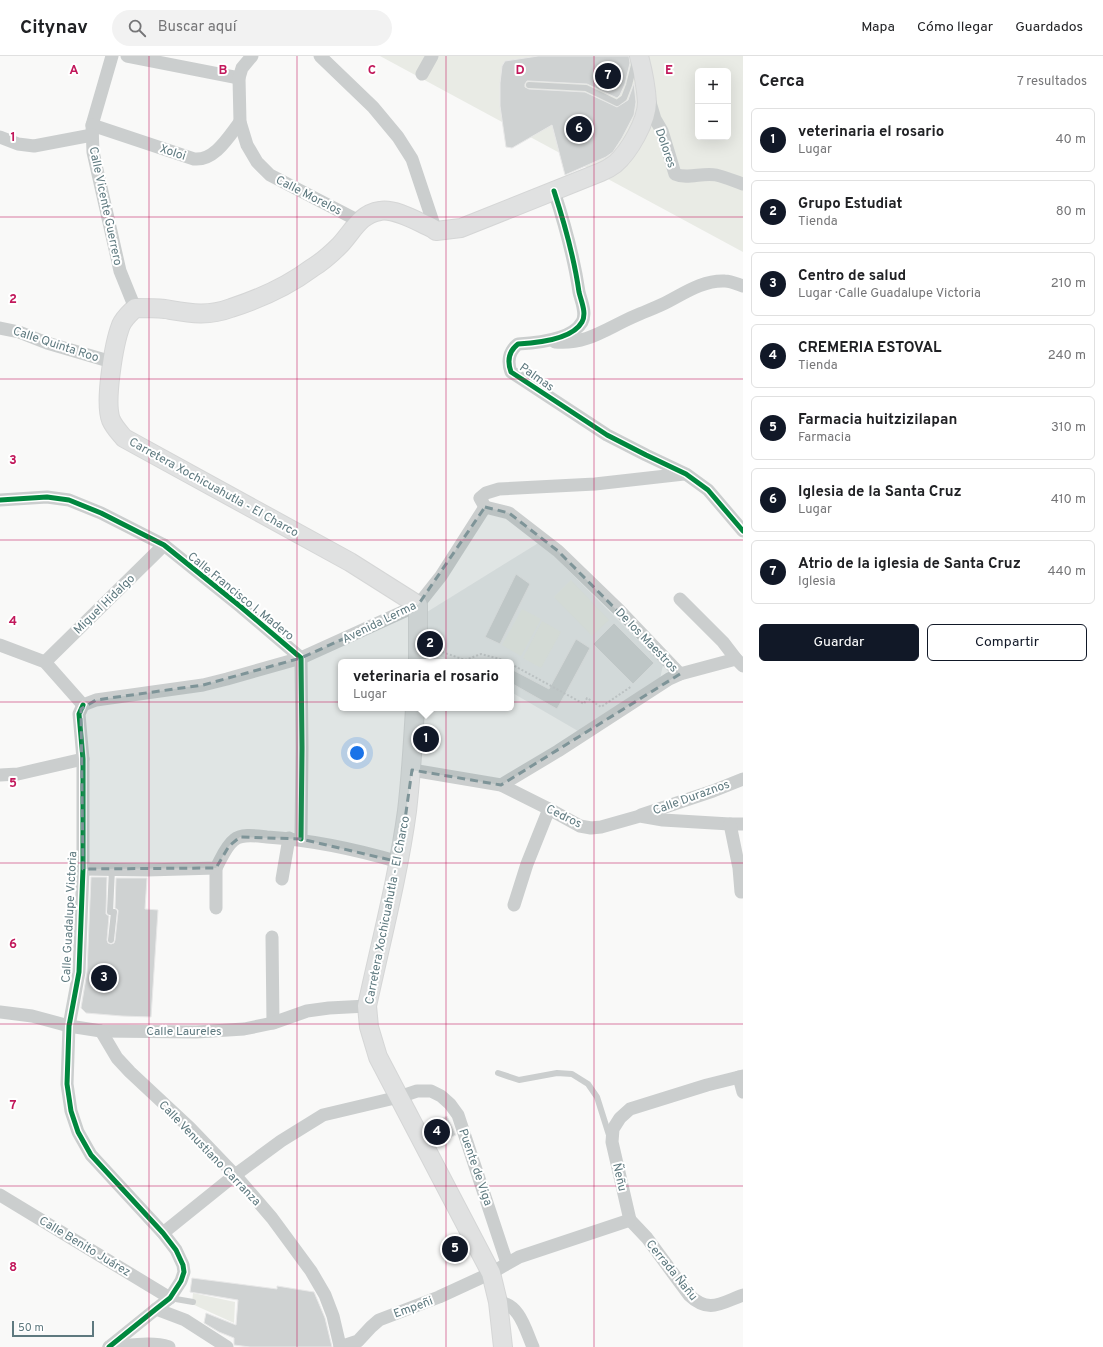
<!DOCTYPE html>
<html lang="es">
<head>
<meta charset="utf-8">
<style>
	:root { --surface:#fff; --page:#f2f2f2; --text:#202124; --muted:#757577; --line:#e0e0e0; --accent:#111827 }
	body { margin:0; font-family:Overpass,sans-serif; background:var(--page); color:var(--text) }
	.controls { position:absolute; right:12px; top:12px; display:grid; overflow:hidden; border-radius:6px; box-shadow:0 4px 16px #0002 }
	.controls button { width:36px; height:36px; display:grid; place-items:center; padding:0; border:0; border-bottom:1px solid var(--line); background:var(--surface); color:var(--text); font:20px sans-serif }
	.scale { position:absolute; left:12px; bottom:10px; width:82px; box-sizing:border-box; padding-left:4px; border:2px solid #5e797f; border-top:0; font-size:11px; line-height:14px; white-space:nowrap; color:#5e797f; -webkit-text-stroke:3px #fff; paint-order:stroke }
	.you { position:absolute; left:357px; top:697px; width:14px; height:14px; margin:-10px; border:3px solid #fff; border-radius:50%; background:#1a73e8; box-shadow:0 0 0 6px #1a73e833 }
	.badge { display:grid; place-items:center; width:26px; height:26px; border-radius:50%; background:var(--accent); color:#fff; font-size:13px; font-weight:700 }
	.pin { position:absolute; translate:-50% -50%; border:2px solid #fff; box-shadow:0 1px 4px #0006 }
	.popup { position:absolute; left:338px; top:603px; width:176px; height:52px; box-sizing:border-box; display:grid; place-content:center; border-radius:6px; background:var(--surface); filter:drop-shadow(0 1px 3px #0005); font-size:13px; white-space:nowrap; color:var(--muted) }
	.popup b { font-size:15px; color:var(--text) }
	.popup::after { content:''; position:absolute; left:50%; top:100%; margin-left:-8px; border:8px solid transparent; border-top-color:var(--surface) }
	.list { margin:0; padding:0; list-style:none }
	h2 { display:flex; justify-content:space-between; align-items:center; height:52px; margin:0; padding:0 16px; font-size:17px }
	h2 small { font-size:13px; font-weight:400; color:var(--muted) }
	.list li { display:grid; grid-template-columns:26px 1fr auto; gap:12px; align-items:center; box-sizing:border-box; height:64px; margin:0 8px 8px; padding:0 8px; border:1px solid var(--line); border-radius:6px }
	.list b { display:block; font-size:15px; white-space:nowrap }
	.list p { margin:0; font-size:13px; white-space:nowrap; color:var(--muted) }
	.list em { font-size:13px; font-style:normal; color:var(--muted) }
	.actions { display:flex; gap:8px; padding:12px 16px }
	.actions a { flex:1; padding:9px 0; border:1px solid var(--accent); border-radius:6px; text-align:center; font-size:14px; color:var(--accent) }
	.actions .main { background:var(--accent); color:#fff }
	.icon { flex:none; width:22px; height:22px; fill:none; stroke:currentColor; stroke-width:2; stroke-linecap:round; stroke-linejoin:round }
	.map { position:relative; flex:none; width:743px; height:1291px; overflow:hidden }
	header { display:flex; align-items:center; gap:24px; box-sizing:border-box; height:56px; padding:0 20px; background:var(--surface); border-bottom:1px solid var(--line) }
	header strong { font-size:19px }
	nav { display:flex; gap:22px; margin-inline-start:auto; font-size:14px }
	.search { width:280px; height:36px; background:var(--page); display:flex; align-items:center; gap:10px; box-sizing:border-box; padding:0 14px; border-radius:22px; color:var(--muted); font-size:15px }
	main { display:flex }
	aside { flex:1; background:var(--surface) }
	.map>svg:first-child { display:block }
	.built { fill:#e8eaea }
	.green { fill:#e9ebe5; fill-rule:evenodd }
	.building { fill:#cfd2d2; stroke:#e8e8e8 }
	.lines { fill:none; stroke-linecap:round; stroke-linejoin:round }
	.secondary-casing { stroke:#d5d6d6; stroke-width:20 }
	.path { stroke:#cacccd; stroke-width:2; stroke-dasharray:2 2; stroke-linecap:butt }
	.lane { stroke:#cbcece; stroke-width:6 }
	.street { stroke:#cbcece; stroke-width:13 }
	.secondary { stroke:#e0e1e1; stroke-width:18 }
	.cycleway-casing { stroke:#fff; stroke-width:8 }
	.cycleway { stroke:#00873e; stroke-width:5 }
	.marked { fill:#7e9498; fill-opacity:0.2; stroke:#7e9498; stroke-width:3; stroke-dasharray:8 5; stroke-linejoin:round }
	.grid { fill:none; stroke:#c2185b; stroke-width:1; stroke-opacity:0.55 }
	.labels { text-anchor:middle; stroke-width:4; stroke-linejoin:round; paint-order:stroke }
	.street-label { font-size:12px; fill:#5e797f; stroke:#fff }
	.grid-label { font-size:13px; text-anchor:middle; font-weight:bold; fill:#c2185b; stroke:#fff; stroke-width:4; stroke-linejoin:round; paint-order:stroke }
</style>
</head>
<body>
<header>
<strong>Citynav</strong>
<div class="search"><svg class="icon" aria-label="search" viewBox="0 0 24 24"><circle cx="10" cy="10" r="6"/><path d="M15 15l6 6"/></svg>Buscar aquí</div>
<nav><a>Mapa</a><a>Cómo llegar</a><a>Guardados</a></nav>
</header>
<main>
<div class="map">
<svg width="743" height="1291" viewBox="0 0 743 1291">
	<rect width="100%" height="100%" fill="#f9f9f8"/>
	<polygon class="built" points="540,486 663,609 660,623 578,675 511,636 511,606 453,606 428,594 427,556"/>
	<g class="green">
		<path d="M380 0H743V196ZM698 15H728V81H698Z"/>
		<polygon points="571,524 609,564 592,580 554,541"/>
		<polygon points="522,553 541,563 521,600 502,589"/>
		<polygon points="542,565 561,576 541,612 523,602"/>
		<polygon points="193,1237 235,1246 234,1267 192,1248"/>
	</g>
	<g class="building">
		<polygon points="538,0 629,0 630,7 625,28 620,39 617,42 587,28 529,25 527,25 525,28 525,31 529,33 585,36 617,51 628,44 634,27 636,46 634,59 622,82 613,96 606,101 565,119 552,69 512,92 506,91 500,50 500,27 502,10 505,5"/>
		<polygon points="516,518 530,528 500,588 485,581"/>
		<polygon points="614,567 654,607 633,628 593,588"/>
		<polygon points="576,583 590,592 557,653 511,627 511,613 549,633"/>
		<polygon points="424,677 434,679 432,691 423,689"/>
		<polygon points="91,821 107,821 106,856 106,858 109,860 107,884 108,887 111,888 114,887 115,884 118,856 118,854 115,852 116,822 147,822 145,853 158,854 151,961 122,960 86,957 81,952 87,916"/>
		<polygon points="447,1060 456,1079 435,1088 426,1070"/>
		<polygon points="460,1184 465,1193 450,1202 444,1193"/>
		<polygon points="192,1222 277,1233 277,1230 314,1236 325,1262 332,1291 250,1291 234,1289 234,1282 219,1276 204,1267 206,1257 236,1269 238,1244 190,1236"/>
	</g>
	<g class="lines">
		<g class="secondary-casing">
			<g id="secondary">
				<path d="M418 606V549L350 506 124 382C119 376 114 371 111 364 104 346 114 287 121 269 124 262 129 258 135 252 145 252 155 252 165 253 189 257 207 261 231 252 259 243 288 230 312 212 322 206 332 197 340 189 353 175 360 158 380 155 395 152 418 166 432 172L436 175 461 172 601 116C606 114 611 111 615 108 629 96 647 65 647 46 646 31 643 15 639 0"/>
				<path d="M415 652C413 687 411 721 407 755 398 821 381 885 367 950L369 971 378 1001 491 1217 498 1246 503 1291"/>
			</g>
		</g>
		<g class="path">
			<polyline points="431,592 465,604 481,598 500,603 506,606"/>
			<polyline points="511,608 584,648 587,642 601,651 632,630"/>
		</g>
		<g class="lane">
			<polyline points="529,29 586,32 617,47 624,42 629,29 635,5"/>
			<polyline points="111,884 114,856 110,856 112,813"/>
			<polyline points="498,1017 519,1024 557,1017 572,1018 588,1028 597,1041 609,1079"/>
			<polyline points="170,1242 193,1246"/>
		</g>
		<g class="street">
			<polyline points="112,0 92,69 93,96 120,215 135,252"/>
			<polyline points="127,0 239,22"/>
			<polyline points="252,0 242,12 239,22 240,66 247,89 257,106 270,119 359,165"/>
			<polyline points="320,0 373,51 398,81 412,103 436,175"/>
			<polyline points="422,18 432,0"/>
			<path d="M649 43 655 63 662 75 675 118C688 124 702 116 716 119 725 121 734 125 743 128"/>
			<path d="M92 69 194 103C215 105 229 80 240 66"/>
			<polyline points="0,81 18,88 34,90 92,79"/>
			<path d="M554 135C565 169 574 201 579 236 581 245 587 257 582 266 572 284 536 287 518 288 509 295 507 305 511 316L607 379 646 399 686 418 708 434 743 475"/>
			<polyline points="0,272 19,276 47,287 112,306"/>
			<path d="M555 286C587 289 607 272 635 260 646 255 658 251 669 245 686 236 704 224 725 225 731 225 737 228 743 230"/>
			<polyline points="0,444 47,441 69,444 101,457 164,489 241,551 301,602 302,692 301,783"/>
			<polyline points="485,451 509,457 558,495 620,555 680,618"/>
			<polyline points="485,451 480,442 486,437 499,433 595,428 684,418"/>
			<polyline points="680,543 723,586 736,603"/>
			<polyline points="0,589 45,606 83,649"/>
			<polyline points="45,606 164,489"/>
			<polyline points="83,649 79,658 83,703 83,813 79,916 69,970 67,1028 71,1055 78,1076 91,1099 163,1177 176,1194 183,1209 184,1216 181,1225 170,1242 156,1253 109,1291"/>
			<polyline points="83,649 96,644 203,629 227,623 301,602 418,549 441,520 485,451"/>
			<polyline points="412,714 501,729 549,753 580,770 591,772 601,771 640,760 663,764 730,768 743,768"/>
			<polyline points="0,719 18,718 83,703"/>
			<polyline points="501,729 558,695 669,623 680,618 736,603 743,610"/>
			<polyline points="641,759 713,735 743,723"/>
			<polyline points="730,768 739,812 741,836"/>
			<polyline points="216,812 216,852"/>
			<path d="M83 813 147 814 216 812C221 803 226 790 234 784 242 777 257 780 267 781 312 784 355 793 399 806"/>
			<polyline points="282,823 289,782"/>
			<polyline points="514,849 527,808 549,753"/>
			<polyline points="272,881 273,967"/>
			<polyline points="0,956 32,960 69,970 101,975 196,976 244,973 273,967 307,955 329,952 367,950"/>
			<polyline points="101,975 117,1002 130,1016 190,1072 235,1119 272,1162 311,1215 325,1239 333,1260 340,1290"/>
			<polyline points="739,1021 743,1036"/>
			<polyline points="0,1139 170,1242"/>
			<polyline points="630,1164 612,1086 613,1073 620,1062 630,1053 707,1029 743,1020"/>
			<path d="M630 1164 647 1182 689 1239C709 1258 721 1247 743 1239"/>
			<polyline points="163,1177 235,1119 281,1085 323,1059 399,1041 417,1035 431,1035 441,1040 450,1048 458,1059 507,1207"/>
			<path d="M498 1246C520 1248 525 1273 533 1291"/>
			<polyline points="156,1253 185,1264 227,1291"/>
			<path d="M109 1291C128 1290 151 1285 169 1291"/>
			<polyline points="340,1291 358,1285 371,1271 379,1264 439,1241 491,1217 519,1201 630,1164"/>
		</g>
		<use href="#secondary" class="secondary"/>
		<g class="cycleway-casing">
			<g id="cycleway">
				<path d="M554 135C565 169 574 201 579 236 581 245 587 257 582 266 572 284 536 287 518 288 509 295 507 305 511 316L607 379 646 399 686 418 708 434 743 475"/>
				<polyline points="0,444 47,441 69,444 101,457 164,489 241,551 301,602 302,692 301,783"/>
				<polyline points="83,649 79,658 83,703 83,813 79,916 69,970 67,1028 71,1055 78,1076 91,1099 163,1177 176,1194 183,1209 184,1216 181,1225 170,1242 156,1253 109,1291"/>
			</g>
		</g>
		<use href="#cycleway" class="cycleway"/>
	</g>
	<path class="marked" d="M485 451 509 457 558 495 680 618 501 729 412 714 399 806 301 783 240 781 229 790 216 812 83 813 81 653 96 644 203 629 301 602 418 549Z"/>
	<path class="grid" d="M149 0V1291M297 0V1291M446 0V1291M594 0V1291M0 161H743M0 323H743M0 484H743M0 646H743M0 807H743M0 968H743M0 1130H743"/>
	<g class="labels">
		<g class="street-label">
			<text transform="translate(666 92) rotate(71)" y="4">Dolores</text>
			<text transform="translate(173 96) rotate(18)" y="4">Xoloi</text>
			<text transform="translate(309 139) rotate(27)" y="4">Calle Morelos</text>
			<text transform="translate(106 150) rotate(78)" y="4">Calle Vicente Guerrero</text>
			<text transform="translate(56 288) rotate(18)" y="4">Calle Quinta Roo</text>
			<text transform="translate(537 321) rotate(35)" y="4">Palmas</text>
			<text transform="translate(214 431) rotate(29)" y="4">Carretera Xochicuahutla - El Charco</text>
			<text transform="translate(241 540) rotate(39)" y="4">Calle Francisco I. Madero</text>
			<text transform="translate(104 548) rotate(-44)" y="4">Miguel Hidalgo</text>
			<text transform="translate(379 566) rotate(-26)" y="4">Avenida Lerma</text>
			<text transform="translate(647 584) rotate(46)" y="4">De los Maestros</text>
			<text transform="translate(691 741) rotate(-20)" y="4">Calle Duraznos</text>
			<text transform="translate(564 760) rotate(26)" y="4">Cedros</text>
			<text transform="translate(387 854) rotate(-79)" y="4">Carretera Xochicuahutla - El Charco</text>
			<text transform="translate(69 861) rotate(-87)" y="4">Calle Guadalupe Victoria</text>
			<text x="184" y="979">Calle Laureles</text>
			<text transform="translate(210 1097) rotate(46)" y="4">Calle Venustiano Carranza</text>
			<text transform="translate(476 1111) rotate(71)" y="4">Puente de Viga</text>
			<text transform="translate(620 1121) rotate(77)" y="4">Ñeñu</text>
			<text transform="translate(85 1190) rotate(31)" y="4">Calle Benito Juárez</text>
			<text transform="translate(672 1214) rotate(51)" y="4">Cerrada Ñañu</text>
			<text transform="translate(413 1251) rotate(-20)" y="4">Empeñi</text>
		</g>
	</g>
	<g class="grid-label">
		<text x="74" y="18">A</text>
		<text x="223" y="18">B</text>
		<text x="372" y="18">C</text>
		<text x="520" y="18">D</text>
		<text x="669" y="18">E</text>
		<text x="13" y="85">1</text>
		<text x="13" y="247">2</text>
		<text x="13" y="408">3</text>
		<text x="13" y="569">4</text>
		<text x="13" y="731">5</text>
		<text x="13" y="892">6</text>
		<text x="13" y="1053">7</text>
		<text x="13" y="1215">8</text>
	</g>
</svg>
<div class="controls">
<button>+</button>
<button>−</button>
</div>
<div class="scale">50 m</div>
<div class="you"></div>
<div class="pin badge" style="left:426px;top:683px">1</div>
<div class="popup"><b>veterinaria el rosario</b>Lugar</div>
<div class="pin badge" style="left:430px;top:588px">2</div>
<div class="pin badge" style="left:104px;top:922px">3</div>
<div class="pin badge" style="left:437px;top:1076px">4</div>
<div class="pin badge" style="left:455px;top:1193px">5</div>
<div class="pin badge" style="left:579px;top:73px">6</div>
<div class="pin badge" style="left:608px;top:20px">7</div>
</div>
<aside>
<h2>Cerca<small>7 resultados</small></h2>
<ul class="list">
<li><span class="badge">1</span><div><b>veterinaria el rosario</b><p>Lugar</p></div><em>40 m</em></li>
<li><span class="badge">2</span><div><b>Grupo Estudiat</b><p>Tienda</p></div><em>80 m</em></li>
<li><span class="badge">3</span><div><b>Centro de salud</b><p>Lugar · Calle Guadalupe Victoria</p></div><em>210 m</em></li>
<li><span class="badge">4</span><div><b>CREMERIA ESTOVAL</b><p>Tienda</p></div><em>240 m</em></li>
<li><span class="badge">5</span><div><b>Farmacia huitzizilapan</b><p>Farmacia</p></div><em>310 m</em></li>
<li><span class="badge">6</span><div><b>Iglesia de la Santa Cruz</b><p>Lugar</p></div><em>410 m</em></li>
<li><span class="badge">7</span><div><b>Atrio de la iglesia de Santa Cruz</b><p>Iglesia</p></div><em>440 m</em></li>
</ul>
<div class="actions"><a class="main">Guardar</a><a>Compartir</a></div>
</aside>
</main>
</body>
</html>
